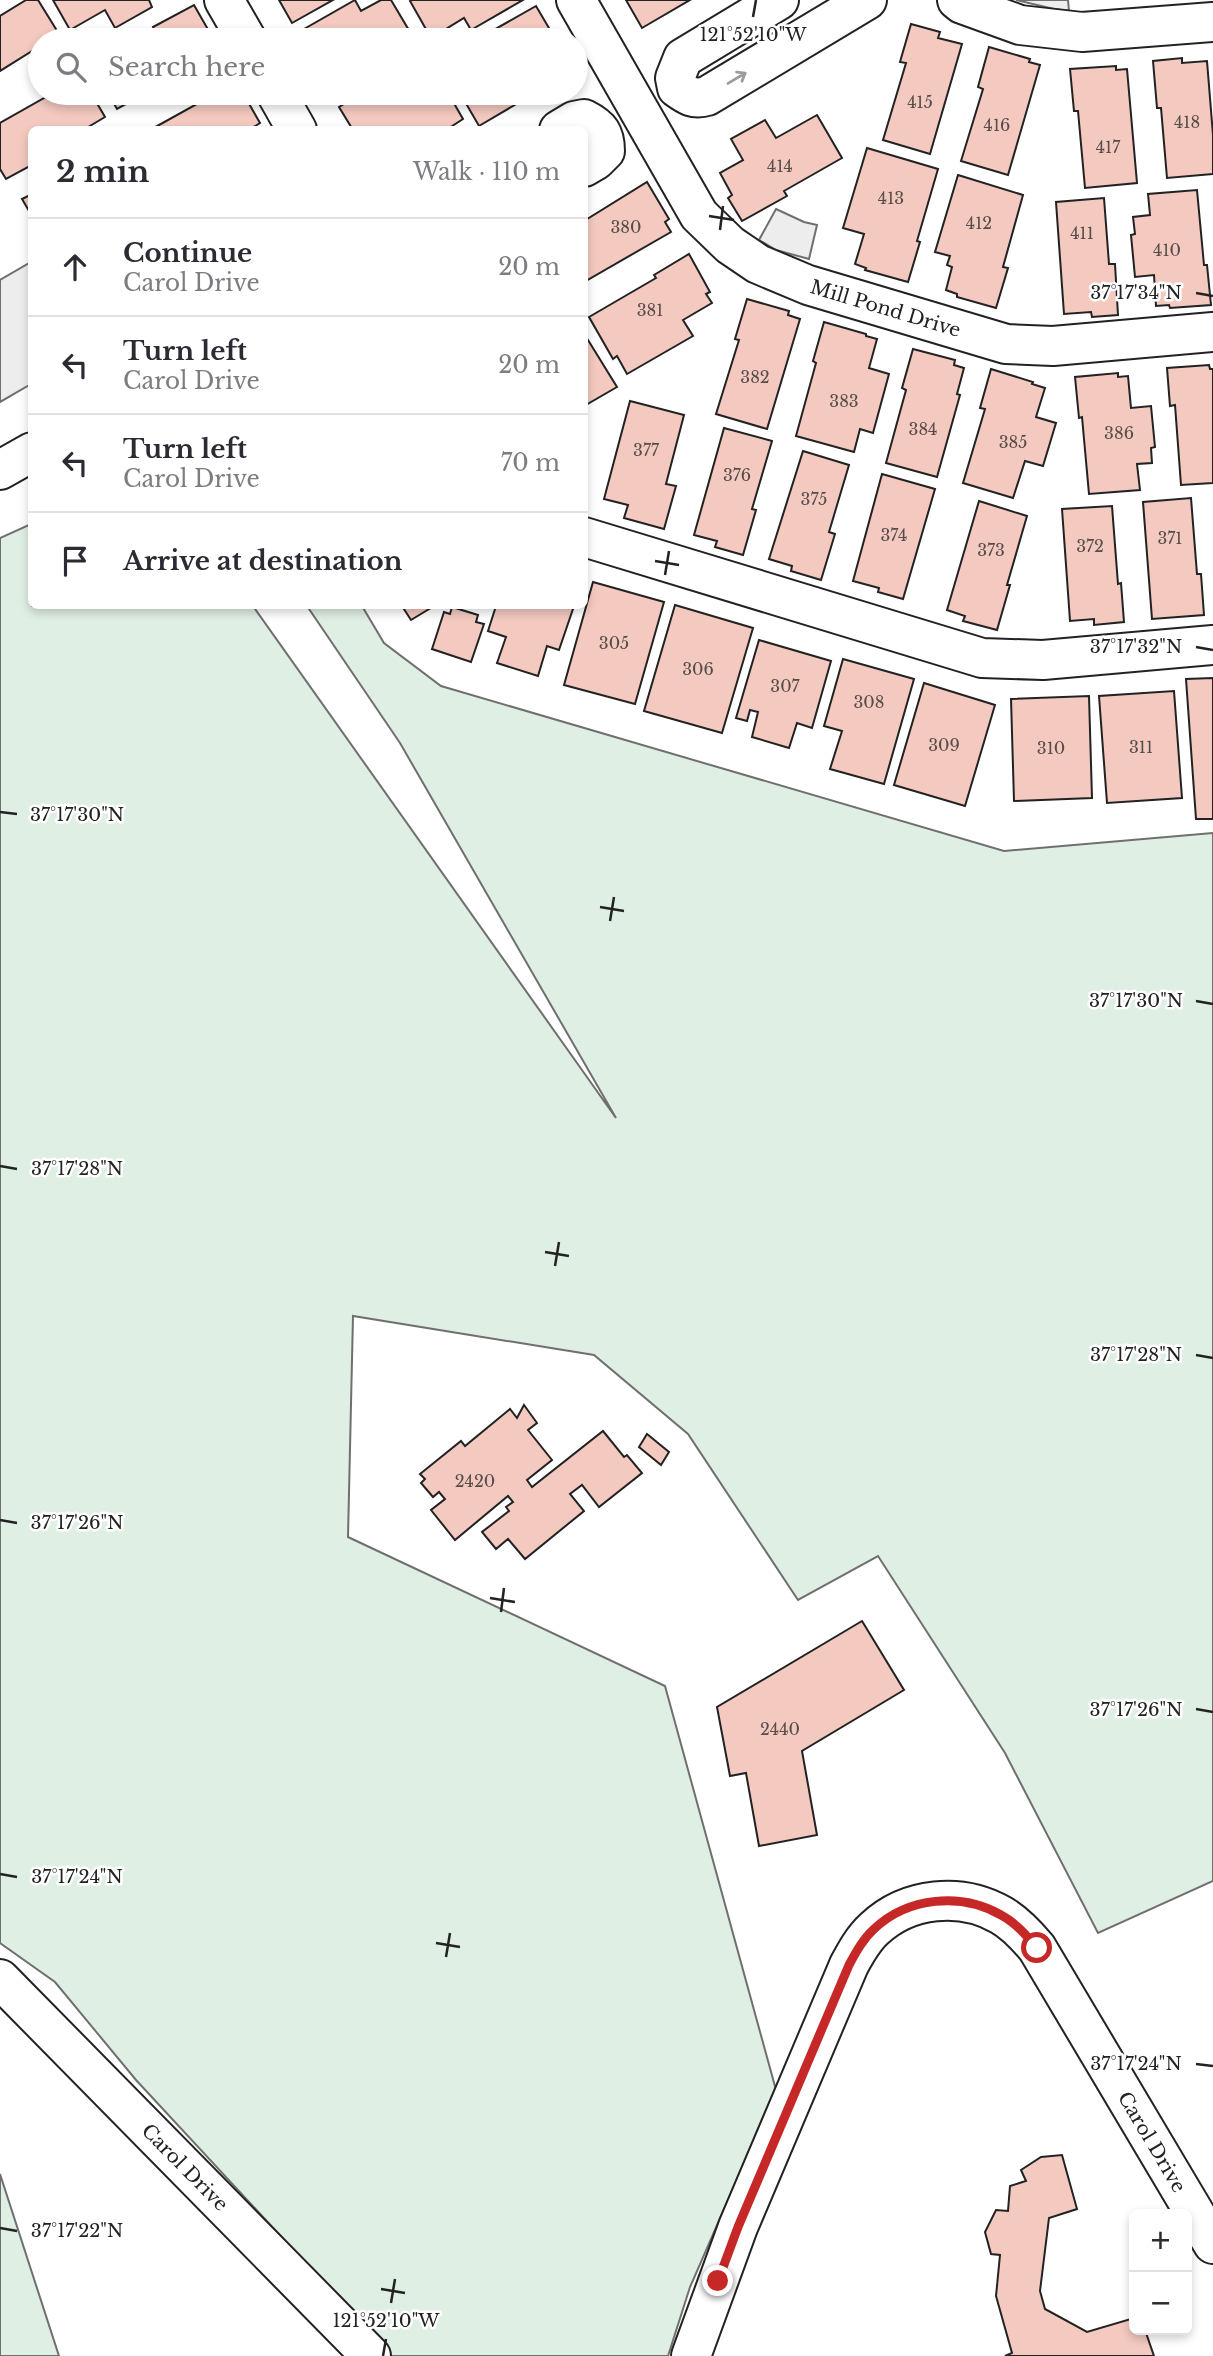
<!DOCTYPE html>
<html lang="en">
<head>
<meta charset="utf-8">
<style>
	:root { --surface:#fff; --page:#f2f2f3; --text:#2b2b33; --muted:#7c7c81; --line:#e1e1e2 }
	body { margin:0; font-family:"Libre Baskerville",serif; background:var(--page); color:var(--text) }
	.controls { position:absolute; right:21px; bottom:21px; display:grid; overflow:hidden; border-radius:10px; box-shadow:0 4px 10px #0003 }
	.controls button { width:63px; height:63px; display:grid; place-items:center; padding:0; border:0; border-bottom:2px solid var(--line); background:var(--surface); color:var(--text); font:35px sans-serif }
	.stop { position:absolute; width:21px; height:21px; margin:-16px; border:5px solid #c62828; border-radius:50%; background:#fff }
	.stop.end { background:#c62828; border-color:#fff; box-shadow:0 2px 7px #0008 }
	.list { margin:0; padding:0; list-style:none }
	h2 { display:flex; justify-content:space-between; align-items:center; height:91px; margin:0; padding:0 28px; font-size:30px }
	h2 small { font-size:23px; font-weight:400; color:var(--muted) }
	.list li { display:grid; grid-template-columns:46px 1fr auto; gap:21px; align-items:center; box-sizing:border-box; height:98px; padding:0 28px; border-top:2px solid var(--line) }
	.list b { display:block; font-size:26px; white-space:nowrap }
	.list p { margin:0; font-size:23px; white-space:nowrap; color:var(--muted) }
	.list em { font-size:23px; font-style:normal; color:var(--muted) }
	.icon { flex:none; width:38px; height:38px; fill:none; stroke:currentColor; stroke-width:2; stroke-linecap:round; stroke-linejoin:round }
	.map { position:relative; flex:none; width:1213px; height:2356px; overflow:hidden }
	.search { position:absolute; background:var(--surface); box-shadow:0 4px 10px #0003; left:28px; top:28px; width:560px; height:77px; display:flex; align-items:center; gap:18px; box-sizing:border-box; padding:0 24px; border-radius:38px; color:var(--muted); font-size:26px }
	.panel { position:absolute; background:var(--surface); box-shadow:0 4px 10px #0003; left:28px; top:126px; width:560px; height:483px; border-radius:10px }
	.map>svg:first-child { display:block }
	.green { fill:#e0efe3; stroke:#6f6f6f; stroke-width:2 }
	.parking { fill:#ededed; stroke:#6f6f6f; stroke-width:2 }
	.building { fill:#f3c9c0; stroke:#222; stroke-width:2 }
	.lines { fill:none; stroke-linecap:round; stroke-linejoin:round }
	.minor-casing { stroke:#222; stroke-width:42 }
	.minor { stroke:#fff; stroke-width:38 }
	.oneway { stroke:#9c9c9c }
	.route { stroke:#c62828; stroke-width:9 }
	.ticks { fill:none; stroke:#222; stroke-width:2.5 }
	.labels { text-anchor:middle; stroke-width:5; stroke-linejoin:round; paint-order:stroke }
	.number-label { font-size:16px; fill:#564c4a }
	.street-label { font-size:19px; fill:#222; stroke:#fff }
	.ticks-label { font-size:18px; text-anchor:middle; fill:#222; stroke:#fff; stroke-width:5; stroke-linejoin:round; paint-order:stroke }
</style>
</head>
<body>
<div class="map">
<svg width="1213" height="2356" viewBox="0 0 1213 2356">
	<rect width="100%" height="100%" fill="#fff"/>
	<g class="green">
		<polygon points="31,524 32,606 253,606 616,1118 400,743 307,606 362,606 384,643 441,686 1004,851 1213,833 1213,1881 1098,1933 1005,1753 878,1556 798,1600 688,1434 594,1355 353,1316 348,1537 665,1686 776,2090 690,2287 668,2356 392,2356 136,2080 55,1982 0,1943 0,538"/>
		<polygon points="0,2174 59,2356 0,2356"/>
	</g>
	<g class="parking">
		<polygon points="1016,0 1068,0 1069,11 1054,9"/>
		<polygon points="776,209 804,222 817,225 809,259 776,250 759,240"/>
		<polygon points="31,262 31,384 0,402 0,280"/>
	</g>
	<g class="building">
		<polygon points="26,0 38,0 59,34 49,40 40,40 40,46 0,71 0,16"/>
		<polygon points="53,0 149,0 152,7 115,28 105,10 70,30"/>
		<polygon points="279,0 333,0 292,23"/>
		<polygon points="355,0 361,11 381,0 391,0 410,32 396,40 292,40 290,37"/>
		<polygon points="412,0 523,0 471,30 464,18 431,38 410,1"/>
		<polygon points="626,0 690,0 642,28"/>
		<polygon points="194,5 214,40 142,40 156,33 153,27"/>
		<polygon points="536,6 556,40 476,40"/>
		<polygon points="911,24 940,32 938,38 962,44 930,154 883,140 906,63 900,62"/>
		<polygon points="989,47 1030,59 1029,62 1040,65 1008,175 961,161 983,89 978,87"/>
		<polygon points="1182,58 1182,63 1207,61 1213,135 1213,174 1167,178 1161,108 1157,108 1153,61"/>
		<polygon points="1116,66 1116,70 1127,69 1137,183 1085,188 1078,111 1074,111 1070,69"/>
		<polygon points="53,93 91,93 105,117 83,130 32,130 32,165 6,179 0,169 0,123"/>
		<polygon points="108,93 146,93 117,109"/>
		<polygon points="205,93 243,93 260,123 249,130 150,130 197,104 193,99"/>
		<polygon points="322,93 343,93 327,102"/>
		<polygon points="363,93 448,93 463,119 446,130 353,130 339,107"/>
		<polygon points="460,93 535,93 479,126"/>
		<polygon points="817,115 842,158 784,191 787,196 742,221 728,198 732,195 720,173 743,160 731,139 765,120 776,138"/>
		<polygon points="867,148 938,169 917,241 920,242 908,282 865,270 866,268 855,264 864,234 843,228"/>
		<polygon points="958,175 1023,195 1003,267 1008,268 996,308 957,297 957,294 946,290 952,267 947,265 950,256 935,252"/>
		<polygon points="647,182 669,219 665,222 671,232 584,282 584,221"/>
		<polygon points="1197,190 1204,265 1207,265 1211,305 1170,308 1169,305 1156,306 1154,275 1135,277 1131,235 1135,234 1133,217 1150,215 1148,194"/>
		<polygon points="32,194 32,216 22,199"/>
		<polygon points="1104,198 1109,264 1115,264 1118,315 1092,317 1091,312 1064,314 1056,202"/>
		<polygon points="689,254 710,292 706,294 712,303 683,320 693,336 627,374 617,356 613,359 589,317 656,278 654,275"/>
		<polygon points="747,299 789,311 788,315 800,319 767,429 716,414 739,340 735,339"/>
		<polygon points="824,322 866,334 866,336 877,339 869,368 889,374 873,433 860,429 854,452 796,436 816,363 813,361"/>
		<polygon points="588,340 617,387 584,406 584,343"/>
		<polygon points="913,349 955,360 954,365 964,368 957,394 960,395 937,477 886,463 906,390 902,388"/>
		<polygon points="1209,365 1210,369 1213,369 1213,483 1181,485 1175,405 1170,406 1167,368"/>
		<polygon points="991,369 1033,382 1032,384 1045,388 1036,417 1056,423 1043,466 1025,461 1013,498 963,483 985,409 980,408"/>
		<polygon points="1118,373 1118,377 1128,376 1131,408 1151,406 1155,447 1151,448 1152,463 1137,464 1140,490 1089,494 1082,417 1079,418 1075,377"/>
		<polygon points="630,401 684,415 666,484 676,486 664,529 624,518 628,505 604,499"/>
		<polygon points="724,428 772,441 752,509 756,510 743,555 715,547 717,541 694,535"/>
		<polygon points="803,451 849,465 829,532 835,534 821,580 791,571 792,566 769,559"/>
		<polygon points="882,474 935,489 903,599 878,592 879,588 853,581"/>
		<polygon points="1191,498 1197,574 1201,574 1204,615 1152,619 1143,502"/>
		<polygon points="979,501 1027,516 1007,585 1010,585 997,630 963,621 965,616 947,610"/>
		<polygon points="1112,506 1118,584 1121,583 1124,622 1094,625 1094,619 1070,621 1062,509"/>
		<polygon points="593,582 664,602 635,704 564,685"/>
		<polygon points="675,605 753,628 722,733 644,711"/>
		<polygon points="402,606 434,606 411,620"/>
		<polygon points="496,606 574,606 559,650 547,646 538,676 497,663 506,637 488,631"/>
		<polygon points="452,607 478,615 476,622 484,624 471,662 432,649 444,612 450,614"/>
		<polygon points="759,640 831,661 812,728 797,723 789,748 752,737 758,712 750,710 747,721 736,718"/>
		<polygon points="843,659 914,679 884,784 830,769 842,731 824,726"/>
		<polygon points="1213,678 1213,819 1196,819 1186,679"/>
		<polygon points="924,683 995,705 965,806 894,785"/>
		<polygon points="1174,691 1182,798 1107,803 1099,696"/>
		<polygon points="1089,696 1092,798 1014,801 1011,699"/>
		<polygon points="524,1405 537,1423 528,1430 552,1460 527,1480 532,1487 603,1431 624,1457 627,1455 642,1473 599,1507 582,1485 570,1494 584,1511 525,1559 508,1539 496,1549 482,1532 509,1511 506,1507 513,1502 508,1496 455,1540 431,1510 445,1499 439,1492 433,1497 421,1483 425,1479 420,1474 461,1441 465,1446 510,1409 517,1418"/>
		<polygon points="647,1434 669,1452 661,1465 639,1447"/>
		<polygon points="862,1621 904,1690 802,1751 817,1835 759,1846 746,1773 730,1776 717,1707"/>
		<polygon points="1062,2155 1077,2209 1049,2218 1040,2291 1045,2309 1087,2332 1134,2318 1134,2330 1145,2330 1154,2356 1005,2356 1012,2353 996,2296 1000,2255 991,2254 985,2232 996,2210 1008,2211 1010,2186 1026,2181 1021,2170 1041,2157"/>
	</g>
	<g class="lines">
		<g class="minor-casing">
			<g id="minor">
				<polyline points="224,0 247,40"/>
				<path id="s1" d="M576 0 699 215 730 245 758 264 808 285 1006 344 1053 346 1213 332"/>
				<path d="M779 0 683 58 675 78 677 88C688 96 694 100 707 96L867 0"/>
				<polyline points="957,0 962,4 1020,25 1082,32 1213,22"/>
				<polyline points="276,93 297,130"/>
				<path d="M559 130 574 121 584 119C600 127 605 134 605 151L596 160 584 167"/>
				<polyline points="0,470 32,452"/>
				<polyline points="584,537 982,658 1043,660 1213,645"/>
				<path id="s2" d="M0 1979 371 2356"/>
				<path id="s3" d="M691 2356 738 2227 849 1965C856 1952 863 1939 874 1929 908 1897 961 1892 1001 1915 1015 1923 1027 1936 1037 1948L1213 2244"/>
			</g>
		</g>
		<use href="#minor" class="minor"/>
	</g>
	<defs><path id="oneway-shaft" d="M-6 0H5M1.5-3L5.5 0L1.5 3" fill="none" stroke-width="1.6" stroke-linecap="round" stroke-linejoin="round" transform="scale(1.75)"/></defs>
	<use class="oneway" href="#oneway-shaft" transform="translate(737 78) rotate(-31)"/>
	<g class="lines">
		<path class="route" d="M718 2281 738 2227 849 1965C856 1952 863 1939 874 1929 908 1897 961 1892 1001 1915 1016 1923 1027 1936 1037 1948"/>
	</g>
	<path class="ticks" d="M753 17 756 0M709 216 734 220M720 230 723 206M1196 293 1213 296M655 561 679 565M665 575 669 551M1196 647 1213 650M0 812 17 814M600 907 624 911M610 921 614 897M1196 1001 1213 1004M0 1166 17 1169M545 1252 569 1256M555 1266 559 1242M1196 1355 1213 1358M0 1520 17 1523M490 1598 515 1602M501 1612 504 1588M1196 1709 1213 1712M0 1874 17 1877M436 1943 460 1947M446 1957 450 1933M1196 2064 1213 2066M0 2228 17 2231M381 2289 405 2293M391 2303 395 2279M383 2356 386 2339"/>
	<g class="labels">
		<g class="number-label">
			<text x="920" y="108">415</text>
			<text x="1187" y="128">418</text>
			<text x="997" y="131">416</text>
			<text x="1108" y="153">417</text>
			<text x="780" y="172">414</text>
			<text x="891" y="204">413</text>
			<text x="979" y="229">412</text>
			<text x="626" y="233">380</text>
			<text x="1082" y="239">411</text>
			<text x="1167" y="256">410</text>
			<text x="650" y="316">381</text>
			<text x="755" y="383">382</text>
			<text x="844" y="407">383</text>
			<text x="923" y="435">384</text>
			<text x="1119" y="439">386</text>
			<text x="1013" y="448">385</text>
			<text x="646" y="456">377</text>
			<text x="737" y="481">376</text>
			<text x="814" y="505">375</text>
			<text x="894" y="541">374</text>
			<text x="1170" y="544">371</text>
			<text x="1090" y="552">372</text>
			<text x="991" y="556">373</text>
			<text x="614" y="649">305</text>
			<text x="698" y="675">306</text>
			<text x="785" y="692">307</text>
			<text x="869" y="708">308</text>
			<text x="944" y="751">309</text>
			<text x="1141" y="753">311</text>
			<text x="1051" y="754">310</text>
			<text x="475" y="1487">2420</text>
			<text x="780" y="1735">2440</text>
		</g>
		<g class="street-label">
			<text dy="7" stroke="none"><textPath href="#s1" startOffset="460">Mill Pond Drive</textPath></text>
			<text dy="7" stroke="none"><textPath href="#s3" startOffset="877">Carol Drive</textPath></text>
			<text dy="7" stroke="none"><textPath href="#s2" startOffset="264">Carol Drive</textPath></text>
		</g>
	</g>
	<g class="ticks-label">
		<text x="753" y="41">121°52'10"W</text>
		<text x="1136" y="299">37°17'34"N</text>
		<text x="1136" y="653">37°17'32"N</text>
		<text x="77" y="821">37°17'30"N</text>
		<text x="1136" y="1007">37°17'30"N</text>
		<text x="77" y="1175">37°17'28"N</text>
		<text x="1136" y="1361">37°17'28"N</text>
		<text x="77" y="1529">37°17'26"N</text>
		<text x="1136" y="1716">37°17'26"N</text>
		<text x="77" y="1883">37°17'24"N</text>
		<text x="1136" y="2070">37°17'24"N</text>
		<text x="77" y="2237">37°17'22"N</text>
		<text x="386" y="2327">121°52'10"W</text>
	</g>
</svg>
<div class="controls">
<button>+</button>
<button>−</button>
</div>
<div class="stop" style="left:1037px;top:1948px"></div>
<div class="stop end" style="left:718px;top:2281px"></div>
<div class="search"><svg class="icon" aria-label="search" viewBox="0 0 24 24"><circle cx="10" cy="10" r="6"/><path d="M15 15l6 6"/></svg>Search here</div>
<section class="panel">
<h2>2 min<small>Walk · 110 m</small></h2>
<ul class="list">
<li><svg class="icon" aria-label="ahead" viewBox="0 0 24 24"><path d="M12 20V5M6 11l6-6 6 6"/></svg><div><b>Continue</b><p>Carol Drive</p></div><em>20 m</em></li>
<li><svg class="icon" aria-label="left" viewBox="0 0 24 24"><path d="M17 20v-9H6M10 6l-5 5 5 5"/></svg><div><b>Turn left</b><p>Carol Drive</p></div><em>20 m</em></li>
<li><svg class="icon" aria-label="left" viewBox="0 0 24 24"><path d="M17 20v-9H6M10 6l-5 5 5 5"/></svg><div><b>Turn left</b><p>Carol Drive</p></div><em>70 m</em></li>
<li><svg class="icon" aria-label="arrive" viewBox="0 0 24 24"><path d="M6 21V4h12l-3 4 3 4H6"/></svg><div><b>Arrive at destination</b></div></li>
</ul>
</section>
</div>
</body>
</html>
